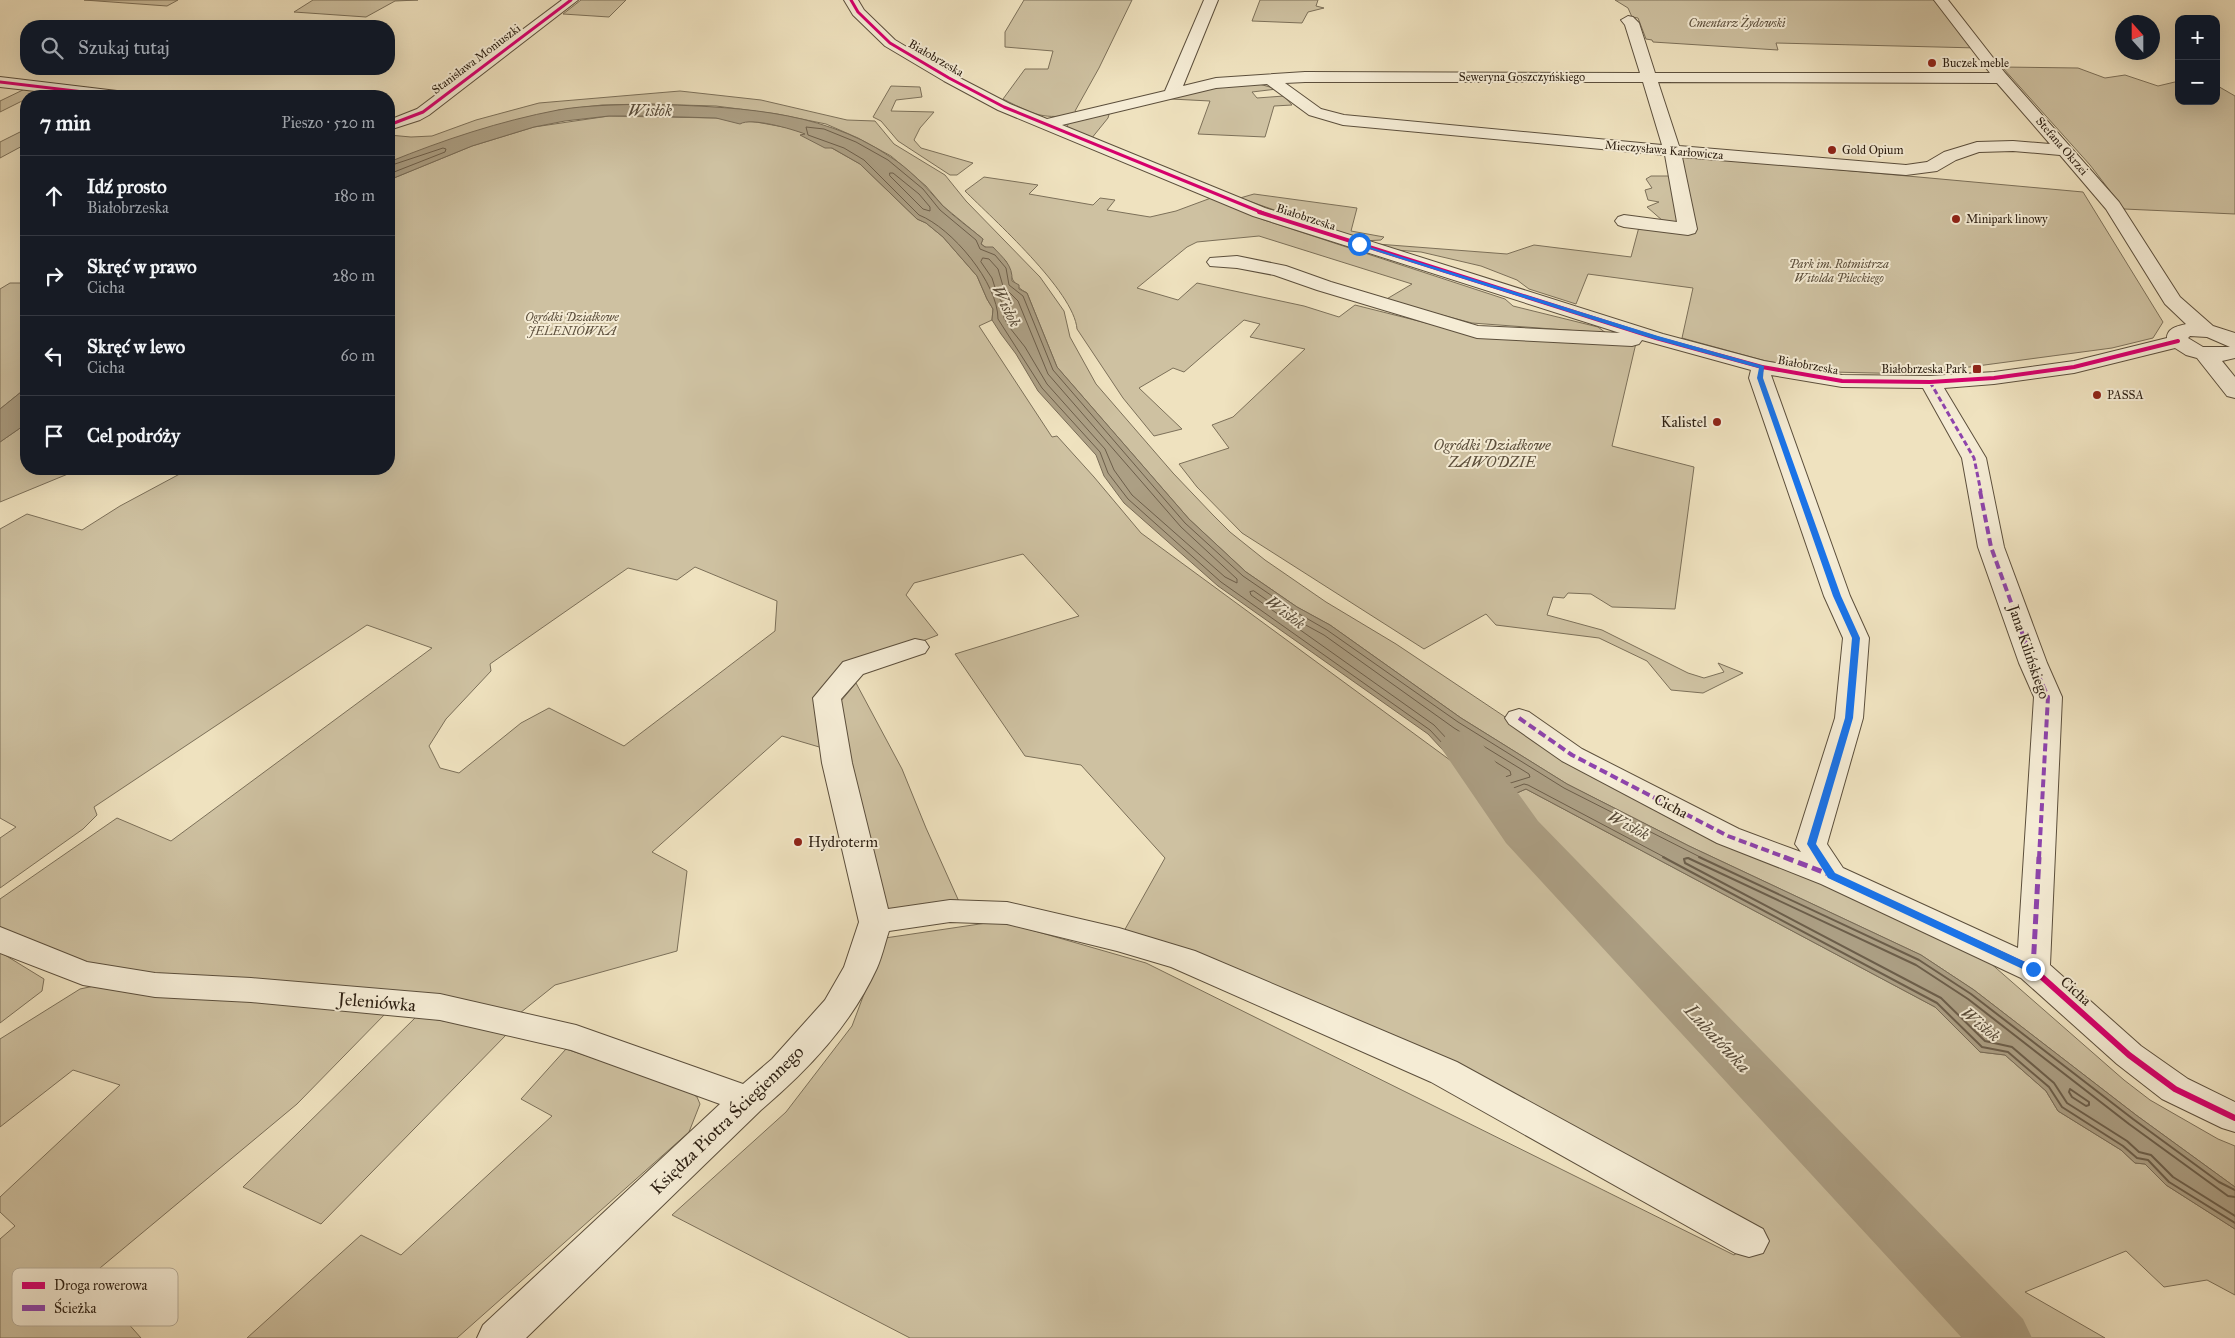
<!DOCTYPE html>
<html lang="pl">
<head>
<meta charset="utf-8">
<style>
	:root { --surface:#171b24; --page:#20242c; --text:#f1f3f6; --muted:#9ea1a6; --line:#363941 }
	body { margin:0; font-family:"IM FELL Great Primer",serif; background:var(--page); color:var(--text) }
	.controls { position:absolute; right:15px; top:15px; display:grid; overflow:hidden; border-radius:10px; box-shadow:0 5px 20px #0002 }
	.controls button { width:45px; height:45px; display:grid; place-items:center; padding:0; border:0; border-bottom:1px solid var(--line); background:var(--surface); color:var(--text); font:25px sans-serif }
	.compass { position:absolute; left:2115px; top:15px; width:45px; height:45px; border-radius:50%; background:var(--surface); box-shadow:0 5px 20px #0002; rotate:339deg }
	.stop { position:absolute; width:15px; height:15px; margin:-11px; border:4px solid #1a73e8; border-radius:50%; background:#fff }
	.stop.end { background:#1a73e8; border-color:#fff; box-shadow:0 1px 5px #0008 }
	.list { margin:0; padding:0; list-style:none }
	h2 { display:flex; justify-content:space-between; align-items:center; height:65px; margin:0; padding:0 20px; font-size:21px }
	h2 small { font-size:16px; font-weight:400; color:var(--muted) }
	.list li { display:grid; grid-template-columns:32px 1fr auto; gap:15px; align-items:center; box-sizing:border-box; height:80px; padding:0 20px; border-top:1px solid var(--line) }
	.list b { display:block; font-size:19px; white-space:nowrap }
	.list p { margin:0; font-size:16px; white-space:nowrap; color:var(--muted) }
	.list em { font-size:16px; font-style:normal; color:var(--muted) }
	.icon { flex:none; width:28px; height:28px; fill:none; stroke:currentColor; stroke-width:2; stroke-linecap:round; stroke-linejoin:round }
	.map { position:relative; flex:none; width:2235px; height:1338px; overflow:hidden }
	.search { position:absolute; background:var(--surface); box-shadow:0 5px 20px #0002; left:20px; top:20px; width:375px; height:55px; display:flex; align-items:center; gap:12px; box-sizing:border-box; padding:0 18px; border-radius:20px; color:var(--muted); font-size:19px }
	.panel { position:absolute; background:var(--surface); box-shadow:0 5px 20px #0002; left:20px; top:90px; width:375px; height:385px; border-radius:20px }
	.map>svg:first-child { display:block }
	.green { fill:#cec1a1; stroke:#7c7059; fill-rule:evenodd }
	.water { fill:#ac9f84; stroke:#786b56 }
	.lines { fill:none; stroke-linecap:round; stroke-linejoin:round }
	.shore-far1 { stroke:#6c5e4a; stroke-width:1 }
	.shore { stroke:#6c5e4a; stroke-width:2 }
	.river { fill:#ac9f84; fill-rule:evenodd }
	.minor-casing { stroke:#5c4f3c; stroke-width:2 }
	.minor { fill:#f5ecd5; fill-rule:evenodd }
	.quiet-far2 { stroke:#8e44ad; stroke-width:3; stroke-dasharray:5.5 3; stroke-linecap:butt }
	.quiet-far1 { stroke:#8e44ad; stroke-width:4; stroke-dasharray:8 4; stroke-linecap:butt }
	.quiet { stroke:#8e44ad; stroke-width:5; stroke-dasharray:10 5; stroke-linecap:butt }
	.cycleway-far3-casing { stroke:#f5ecd5; stroke-width:5 }
	.cycleway-far2-casing { stroke:#f5ecd5; stroke-width:6 }
	.cycleway-far1-casing { stroke:#f5ecd5; stroke-width:8 }
	.cycleway-casing { stroke:#f5ecd5; stroke-width:9 }
	.cycleway-far3 { stroke:#d6006c; stroke-width:3 }
	.cycleway-far2 { stroke:#d6006c; stroke-width:4 }
	.cycleway-far1 { stroke:#d6006c; stroke-width:5 }
	.cycleway { stroke:#d6006c; stroke-width:6 }
	.route { fill:#1a73e8 }
	.poi-dot { fill:#8f2418; stroke:#f5ecd5; stroke-width:2 }
	.labels { text-anchor:middle; stroke-width:4; stroke-linejoin:round; paint-order:stroke }
	.far-park-label { font-size:12px; font-style:italic; fill:#5c4f3c; stroke:#f5ecd5 }
	.far-street-label { font-size:12px; fill:#2b1e11; stroke:#f5ecd5 }
	.far-poi-label { font-size:12px; fill:#2b1e11; stroke:#f5ecd5; text-anchor:start }
	.poi-label { font-size:15px; fill:#2b1e11; stroke:#f5ecd5; text-anchor:end }
	.park-label { font-size:15px; font-style:italic; fill:#5c4f3c; stroke:#f5ecd5 }
	.street-label { font-size:15px; fill:#2b1e11; stroke:#f5ecd5 }
	.water-label { font-size:16px; font-style:italic; fill:#584b39; stroke:#f5ecd5 }
	.near-street-label { font-size:18px; fill:#2b1e11; stroke:#f5ecd5 }
	.near-water-label { font-size:19px; font-style:italic; fill:#584b39; stroke:#f5ecd5 }
	.key { fill:#f5ecd5; stroke:#b8ae9a; stroke-width:1 }
	.key-label { font-size:14px; fill:#2b1e11 }
</style>
</head>
<body>
<div class="map">
<svg width="2235" height="1338" viewBox="0 0 2235 1338">
	<rect width="100%" height="100%" fill="#efe2bf"/>
	<filter id="stains"><feTurbulence type="fractalNoise" baseFrequency=".004" numOctaves="4"/><feColorMatrix values="0 0 0 0 .2 0 0 0 0 .09 0 0 0 0 .02 0 0 0 .5 -.17"/></filter>
	<radialGradient id="worn" r=".72"><stop offset=".6" stop-color="#630" stop-opacity="0"/><stop offset="1" stop-color="#630" stop-opacity=".3"/></radialGradient>
	<g class="green">
		<polygon points="84,0 178,0 167,6"/>
		<polygon points="313,0 418,0 395,1 366,17 294,12"/>
		<polygon points="581,0 626,0 609,17 563,14"/>
		<path d="M1024 0H1132L1099 68 1075 111 1079 114C1042 120 1035 115 1003 99L1025 69H1048L1053 51 1005 47V32Z"/>
		<polygon points="1260,0 1318,0 1316,6 1324,8 1308,12 1302,23 1252,21"/>
		<polygon points="1615,0 1941,0 1978,48 1776,43 1778,50 1653,42 1652,40 1646,39 1638,18 1632,17 1628,8"/>
		<polygon points="2002,67 2078,68 2105,78 2125,75 2158,86 2179,81 2179,101 2216,101 2216,85 2235,96 2235,214 2124,209 2090,165"/>
		<polygon points="1259,84 1277,89 1252,92 1257,98 1284,96 1292,105 1274,106 1265,137 1198,134 1210,101 1171,99 1173,95 1217,85"/>
		<polygon points="891,86 920,87 922,97 896,100 891,111 934,112 920,128 914,140 921,148 973,163 957,175 950,175 898,141 881,121 873,117"/>
		<polygon points="27,88 45,91 33,96 26,96 26,99 0,112 0,101"/>
		<path d="M680 91 761 100 847 120 875 121 894 144 945 175 966 201 1040 277 1064 311 1070 337 1096 384 1173 473 1213 515 1230 532 1265 560 1326 602 1396 644 1577 765 1980 954 2124 1080 2150 1100 2218 1139 2235 1146V1187L2136 1115 1974 990 1921 955 1689 846 1567 784 1461 718 1330 625 1297 607 1246 572 1189 519 1057 367 1027 293C1013 286 1010 275 1006 261L981 244 983 239 943 206 926 186 891 156 858 138 826 124 777 114 716 106 646 104 602 105 559 110 389 162V135L411 137 432 136 476 120 539 103Z"/>
		<polygon points="1110,111 1108,118 1091,139 1069,130 1067,126 1069,123"/>
		<path d="M609 116 716 118 756 122 789 128 807 134 860 164 917 219 926 223 943 237 977 276 987 299 993 309 992 320 979 326 1052 437 1057 436 1094 477 1141 533 1503 799 1526 789 1935 1007 1980 1052 2005 1055 2046 1091 2058 1111 2121 1150 2135 1163 2145 1164 2166 1185 2235 1229V1295L2207 1280 2164 1287 2126 1251 2025 1292 2105 1338H910L672 1215 786 1112 852 1026 885 938 1000 921 1146 963 1734 1255 1757 1238 1183 959 1119 940 1165 858 1081 765 1025 756 955 654 1079 616 1023 554 914 583 906 595 938 635 853 668 827 698 826 749 782 736 652 852 687 871 677 951 555 985 520 1013 164 980 63 958 0 928V899L117 818 171 841 432 648 367 625 94 807 97 815 83 829 0 888V838L16 827 0 818V529L27 514 82 530 120 506 189 469H389V180L472 146 534 127ZM695 567 777 601 775 631 624 746 549 708 521 723 459 773 440 768 429 746 446 719 491 671 490 664 628 568 677 580Z"/>
		<polygon points="26,129 26,144 0,158 0,142"/>
		<polygon points="1677,155 2083,192 2163,322 2153,338 2112,348 1917,374 1831,372 1766,361 1682,338 1693,288 1588,274 1576,304 1529,289 1517,280 1481,266 1421,252 1396,250 1377,244 1507,254 1534,245 1631,257 1639,227 1671,228 1647,207 1659,202 1648,200 1645,190 1652,188 1646,179 1651,176 1678,176"/>
		<path d="M984 177 1038 185 1029 194 1093 205 1100 198 1115 200 1107 210 1150 217 1176 211 1211 198 1264 220 1505 299 1513 306 1598 327 1606 333 1472 323 1385 300 1412 284 1259 236 1197 242 1187 247 1137 288 1178 300 1197 283 1304 306 1339 317 1355 305 1458 331 1636 343 1612 446 1694 467 1675 609 1612 607 1591 594 1568 593 1564 598 1553 597 1547 615 1602 630 1688 673 1704 678 1724 672 1718 663 1743 673 1703 693 1671 690 1647 661 1599 638 1496 625 1486 614 1424 649 1242 533 1197 487 1179 464 1229 448 1212 425 1233 417 1305 349 1250 337 1260 324 1244 320 1184 372 1173 368 1139 388 1182 429 1154 436 1123 398 1077 329C1074 291 993 219 965 191Z"/>
		<polygon points="1254,194 1357,208 1351,231 1384,237 1381,240 1363,241 1240,198"/>
		<polygon points="10,283 26,283 26,388 0,409 0,289"/>
		<polygon points="26,424 26,469 80,469 0,502 0,442"/>
		<polygon points="856,683 902,769 926,828 961,906 890,911 881,907 835,714 841,701"/>
		<polygon points="0,952 44,979 42,991 0,1023"/>
		<polygon points="94,986 388,1011 297,1104 88,1278 141,1338 0,1338 0,1239 15,1226 0,1212 0,1197 120,1085 73,1070 0,1127 0,1039 80,989"/>
		<polygon points="417,1016 508,1033 321,1224 243,1187"/>
		<polygon points="566,1049 686,1089 697,1097 700,1104 689,1132 457,1338 247,1338 361,1235 401,1255 552,1116 521,1099"/>
	</g>
	<g class="water">
		<path d="M646 104C729 107 818 108 889 156 910 169 926 187 942 205 954 217 970 228 983 239L981 244 985 247H993C1003 258 1013 265 1012 281L1019 285V289L1027 293 1057 367 1189 519 1246 572 1297 607 1330 625 1461 718 1567 784 1689 846 1921 955 1974 990 2136 1115 2235 1187V1229L2166 1185 2145 1164 2135 1163 2121 1150 2058 1111 2046 1091 2005 1055 1980 1052 1935 1007 1526 789 1503 799 1455 763 1428 734 1218 586 1124 503 1104 476 1096 455 1038 391 1016 354 1001 334 992 320 993 309 987 299 977 276 943 237 926 223 917 219 860 164 832 148H825L800 135 805 134C792 129 751 117 740 124L716 118 648 116H609L565 121 534 127 472 146 389 180V162C443 140 500 121 558 110 587 105 617 105 646 104Z"/>
		<polygon points="26,388 26,424 0,442 0,409"/>
	</g>
	<g class="lines">
		<g class="shore-far1">
			<polyline points="389,166 443,148 446,149 445,152 389,174"/>
			<polygon points="890,173 893,173 919,194 930,207 930,211 923,209 890,176"/>
			<polygon points="983,258 989,259 998,269 1003,286 1018,301 1048,374 1181,527 1237,579 1237,583 1225,577 1132,495 1114,470 1105,449 1047,384 1025,347 1010,328 1004,318 1004,306 997,294 992,278 981,262"/>
			<polygon points="1254,591 1291,617 1324,635 1454,728 1529,774 1530,777 1504,785 1462,755 1434,725 1251,595 1250,592"/>
			<polygon points="1483,754 1510,771 1511,775 1505,777 1480,758 1479,755"/>
			<path d="M1666 858 1528 785 1524 784 1503 792 1458 760 1430 730 1221 582 1128 499 1108 473 1100 452 1042 388 998 319C998 283 952 228 919 215L864 160 844 148 808 135 806 127 824 129 856 142 888 160 923 189 940 210 976 240 980 249 995 255 1006 268 1009 285 1023 296 1053 370 1185 523 1243 576 1294 611 1327 630 1458 722 1564 788 1702 858"/>
			<polyline points="1686,858 1689,858"/>
		</g>
		<g class="shore">
			<polyline points="1663,857 1937,1003 1982,1047 2008,1052 2049,1087 2062,1107 2123,1146 2137,1158 2148,1160 2169,1182 2235,1223"/>
			<polyline points="1699,857 1919,960 1971,994 2133,1119 2219,1182 2235,1190"/>
			<polygon points="1976,1017 1979,1017 1997,1034 1989,1034 1975,1021"/>
			<polygon points="2070,1089 2089,1102 2089,1105 2086,1106 2072,1097 2069,1092"/>
			<polyline points="2235,1197 2228,1196 2129,1124 1968,999 1916,965 1688,858 1684,859 1685,863 1941,998 1985,1041 2012,1047 2054,1083 2067,1103 2127,1141 2139,1152 2151,1155 2173,1177 2235,1216"/>
		</g>
		<polygon class="river" points="1461,731 1476,735 1538,821 2023,1319 2032,1338 1962,1338 1506,843 1439,745 1446,735"/>
		<g class="minor-casing">
			<g id="minor">
				<polygon points="562,0 578,0 429,115 420,120 389,130 389,120 417,109"/>
				<path d="M844 0H858L864 10 895 40 954 75 1010 104 1047 119 1165 91 1204 0H1218L1183 86 1216 78 1305 72 1640 73 1625 25 1621 20 1628 16 1633 17 1639 23 1655 73H1990L1934 0H1948L2005 73 2119 202 2180 297 2213 326 2235 333V358L2222 361 2235 377V398L2227 396 2197 358 2186 355 2175 348 2074 373 1994 384 1944 388 1986 458 2004 547 2047 663 2062 697 2050 965 2141 1046 2188 1079 2235 1102V1132L2222 1128 2162 1099 2117 1064 2021 978 1821 884 1717 843 1562 761 1509 724 1505 718 1509 712 1519 709 1529 712 1582 749 1739 829 1801 852 1795 844 1835 718 1843 638 1824 596 1749 378 1751 370 1642 340 1639 344 1632 346 1477 338 1317 290 1274 275 1237 268 1210 266 1207 262 1210 258 1237 256 1286 266 1331 282 1478 326 1620 333 1253 216 998 110 944 81 885 46 853 15ZM1305 82H1643L1662 145 1344 115 1321 109 1285 83ZM1658 82 1997 83 2050 144 2013 141 1977 142 1944 152 1927 162 1906 165 1679 146ZM1267 84 1309 115 1343 125 1665 155 1677 222 1624 215 1618 217 1615 221 1618 225 1624 227 1688 235 1695 233 1697 229 1682 157 1906 175 1937 171 1956 160 1979 152 2013 151 2060 155 2106 209 2165 304 2186 324C2178 326 2167 328 2167 338L2074 361 1994 372 1930 376 1842 375 1764 361 1663 334 1265 208 1062 125 1216 88ZM2190 336 2207 337 2230 347H2203L2188 338ZM1771 375 1842 387 1923 388 1962 458 1978 547 2019 663 2034 697 2018 948 1843 868 1827 844 1863 718 1869 638 1850 596Z"/>
				<polygon points="0,77 117,91 123,93 125,96 80,96 0,87"/>
				<path d="M915 639 925 641 929 647 925 653 863 674 841 699 852 763 888 909 950 900 1007 902 1119 928 1195 951 1457 1062 1763 1229 1769 1241 1763 1253 1749 1257 1735 1253 1431 1082 1171 967 1117 951 1007 924 950 922 889 931C885 943 882 957 877 968 851 1025 808 1070 761 1110L526 1338H477L483 1325 720 1104 571 1050 440 1020 251 1002 155 997 83 985 0 953V927L87 962 155 973 251 978 440 994 576 1025 743 1084 772 1059 825 1000 844 967 859 922 822 763 813 698 843 662Z"/>
			</g>
		</g>
		<use href="#minor" class="minor"/>
		<polyline class="quiet-far2" points="1930,382 1974,458 1981,492"/>
		<g class="quiet-far1">
			<polyline points="1980,491 1991,547 2033,663 2048,697 2039,858"/>
			<polyline points="1519,718 1572,755 1728,836 1787,858"/>
		</g>
		<g class="quiet">
			<polyline points="1784,857 1831,875"/>
			<polyline points="2033,969 2039,857"/>
		</g>
		<g class="cycleway-far3-casing">
			<g id="cycleway-far3">
				<polyline points="851,0 858,12 890,43 949,78 1004,107 1263,213"/>
				<polyline points="0,82 117,96"/>
				<polyline points="389,125 423,112 571,0"/>
			</g>
		</g>
		<g class="cycleway-far2-casing">
			<g id="cycleway-far2">
				<polyline points="1259,212 1656,338 1762,367 1842,381 1930,382 1994,378 2074,367 2178,341"/>
				<polyline points="1762,367 1760,378 1800,492"/>
			</g>
		</g>
		<g class="cycleway-far1-casing">
			<polyline id="cycleway-far1" points="1800,491 1837,596 1856,638 1849,718 1811,844 1820,858"/>
		</g>
		<g class="cycleway-casing">
			<polyline id="cycleway" points="1820,857 1832,876 2033,969 2129,1055 2175,1089 2235,1118"/>
		</g>
		<use href="#cycleway-far3" class="cycleway-far3"/>
		<use href="#cycleway-far2" class="cycleway-far2"/>
		<use href="#cycleway-far1" class="cycleway-far1"/>
		<use href="#cycleway" class="cycleway"/>
	</g>
	<polygon class="route" points="1357,243 1658,336 1764,366 1763,378 1841,596 1860,638 1853,718 1816,844 1835,873 2036,967 2036,972 2029,972 1828,878 1807,844 1845,718 1852,638 1833,596 1757,378 1759,368 1654,339 1357,245"/>
	<g class="poi-dot">
		<circle cx="1932" cy="63" r="5"/>
		<circle cx="1832" cy="150" r="5"/>
		<circle cx="1956" cy="219" r="5"/>
		<rect x="1972" y="364" width="10" height="10" rx="2.5"/>
		<circle cx="2097" cy="395" r="5"/>
		<circle cx="1717" cy="422" r="5"/>
		<circle cx="798" cy="842" r="5"/>
	</g>
	<g class="labels">
		<g class="far-park-label">
			<text x="1737" y="27">Cmentarz Żydowski</text>
			<text x="1839" y="268">Park im. Rotmistrza<tspan x="1839" dy="14">Witolda Pileckiego</tspan></text>
			<text x="572" y="321">Ogródki Działkowe<tspan x="572" dy="14">JELENIÓWKA</tspan></text>
		</g>
		<g class="far-street-label">
			<text transform="translate(936 58) rotate(30)" y="4">Białobrzeska</text>
			<text transform="translate(476 59) rotate(-37)" y="4">Stanisława Moniuszki</text>
			<text x="1522" y="81">Seweryna Goszczyńskiego</text>
			<text transform="translate(2062 146) rotate(49)" y="4">Stefana Okrzei</text>
			<text transform="translate(1664 150) rotate(5)" y="4">Mieczysława Karłowicza</text>
			<text transform="translate(1306 217) rotate(18)" y="4">Białobrzeska</text>
			<text transform="translate(1808 365) rotate(10)" y="4">Białobrzeska</text>
		</g>
		<g class="far-poi-label">
			<text x="1942" y="67">Buczek meble</text>
			<text x="1842" y="154">Gold Opium</text>
			<text x="1966" y="223">Minipark linowy</text>
			<text x="1967" y="373" text-anchor="end">Białobrzeska Park</text>
			<text x="2107" y="399">PASSA</text>
		</g>
		<g class="poi-label">
			<text x="1707" y="427">Kalistel</text>
			<text x="808" y="847" text-anchor="start">Hydroterm</text>
		</g>
		<g class="park-label">
			<text x="1492" y="450">Ogródki Działkowe<tspan x="1492" dy="17">ZAWODZIE</tspan></text>
		</g>
		<g class="street-label">
			<text transform="translate(2029 652) rotate(71)" y="5">Jana Kilińskiego</text>
			<text transform="translate(1671 806) rotate(28)" y="5">Cicha</text>
			<text transform="translate(2076 991) rotate(42)" y="5">Cicha</text>
		</g>
		<g class="water-label">
			<text x="650" y="116">Wisłok</text>
			<text transform="translate(1007 306) rotate(64)" y="6">Wisłok</text>
			<text transform="translate(1286 612) rotate(37)" y="6">Wisłok</text>
			<text transform="translate(1629 825) rotate(28)" y="6">Wisłok</text>
			<text transform="translate(1981 1024) rotate(39)" y="6">Wisłok</text>
		</g>
		<g class="near-street-label">
			<text transform="translate(377 1002) rotate(5)" y="6">Jeleniówka</text>
			<text transform="translate(727 1120) rotate(-44)" y="6">Księdza Piotra Ściegiennego</text>
		</g>
		<g class="near-water-label">
			<text transform="translate(1718 1038) rotate(47)" y="7">Lubatówka</text>
		</g>
	</g>
	<rect x="12" y="1268" width="166" height="58" rx="8" class="key"/>
	<rect x="22" y="1282" width="23" height="7" fill="#d6006c"/>
	<rect x="22" y="1305" width="23" height="6" fill="#8e44ad"/>
	<g class="key-label">
		<text x="54" y="1290">Droga rowerowa</text>
		<text x="54" y="1313">Ścieżka</text>
	</g>
	<rect width="100%" height="100%" filter="url(#stains)"/>
	<rect width="100%" height="100%" fill="url(#worn)"/>
</svg>
<div class="controls">
<button>+</button>
<button>−</button>
</div>
<svg class="compass" viewBox="-18 -18 36 36"><path d="M0-13l5 13h-10z" fill="#e53935"/><path d="M0 13l5-13h-10z" fill="#9ea1a6"/></svg>
<div class="stop" style="left:1359px;top:244px"></div>
<div class="stop end" style="left:2033px;top:969px"></div>
<div class="search"><svg class="icon" aria-label="search" viewBox="0 0 24 24"><circle cx="10" cy="10" r="6"/><path d="M15 15l6 6"/></svg>Szukaj tutaj</div>
<section class="panel">
<h2>7 min<small>Pieszo · 520 m</small></h2>
<ul class="list">
<li><svg class="icon" aria-label="ahead" viewBox="0 0 24 24"><path d="M12 20V5M6 11l6-6 6 6"/></svg><div><b>Idź prosto</b><p>Białobrzeska</p></div><em>180 m</em></li>
<li><svg class="icon" aria-label="right" viewBox="0 0 24 24"><path d="M7 20v-9h11M14 6l5 5-5 5"/></svg><div><b>Skręć w prawo</b><p>Cicha</p></div><em>280 m</em></li>
<li><svg class="icon" aria-label="left" viewBox="0 0 24 24"><path d="M17 20v-9H6M10 6l-5 5 5 5"/></svg><div><b>Skręć w lewo</b><p>Cicha</p></div><em>60 m</em></li>
<li><svg class="icon" aria-label="arrive" viewBox="0 0 24 24"><path d="M6 21V4h12l-3 4 3 4H6"/></svg><div><b>Cel podróży</b></div></li>
</ul>
</section>
</div>
</body>
</html>
